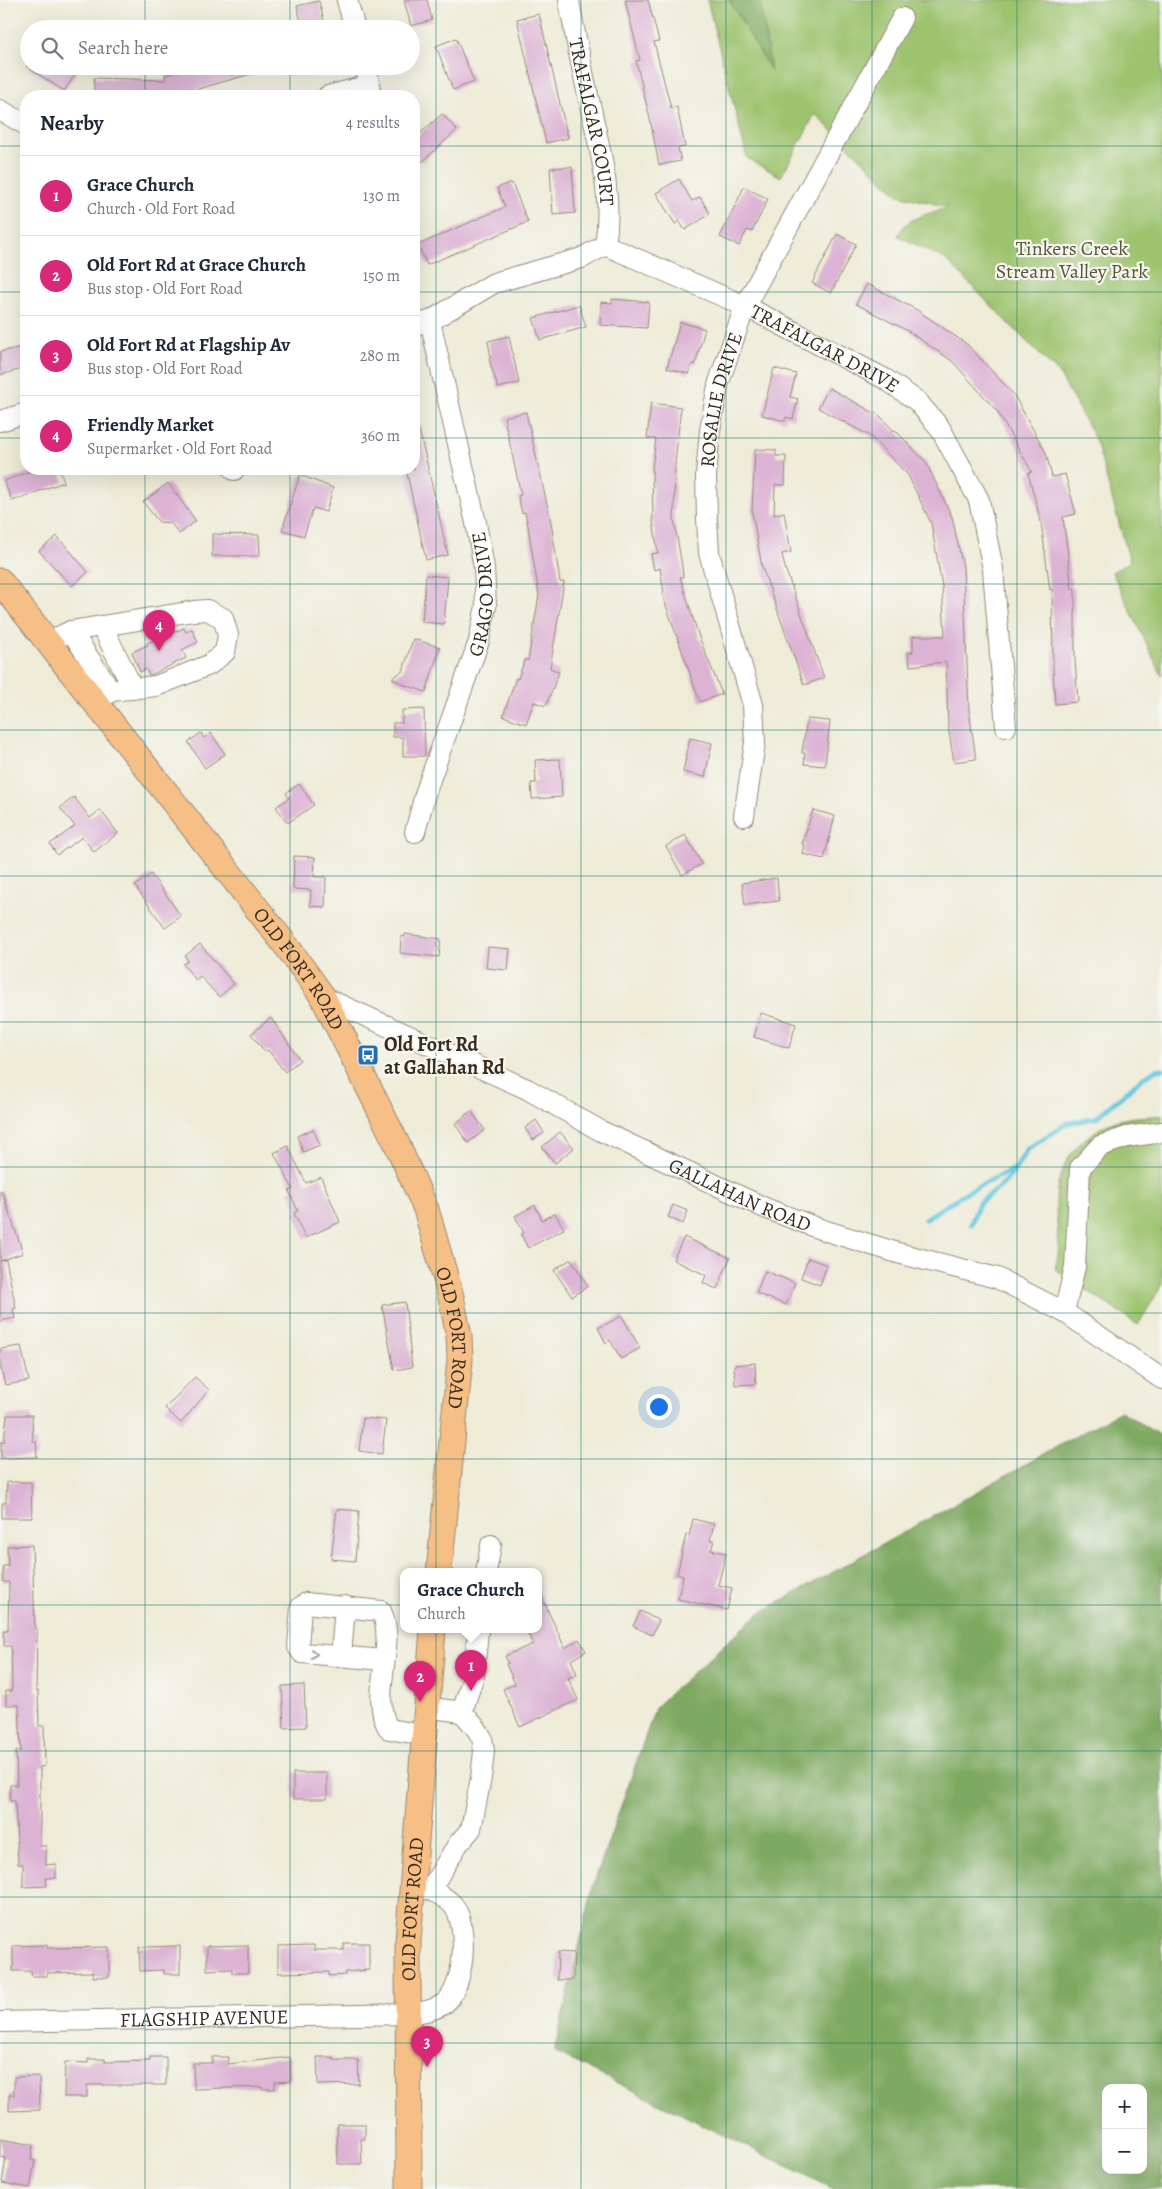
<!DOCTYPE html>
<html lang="en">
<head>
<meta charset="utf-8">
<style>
	:root { --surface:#fff; --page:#f6f6f7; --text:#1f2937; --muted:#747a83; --line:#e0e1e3; --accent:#db2777 }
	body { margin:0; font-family:Alegreya,serif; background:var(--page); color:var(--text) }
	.controls { position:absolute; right:15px; bottom:15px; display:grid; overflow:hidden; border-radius:10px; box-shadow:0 5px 20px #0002 }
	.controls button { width:45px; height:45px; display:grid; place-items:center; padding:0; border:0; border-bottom:1px solid var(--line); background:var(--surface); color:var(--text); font:25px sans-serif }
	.you { position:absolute; left:658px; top:1406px; width:18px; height:18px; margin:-12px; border:4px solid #fff; border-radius:50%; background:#1a73e8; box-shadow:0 0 0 8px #1a73e833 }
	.badge { display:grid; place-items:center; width:32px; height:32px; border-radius:50%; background:var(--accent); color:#fff; font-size:16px; font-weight:700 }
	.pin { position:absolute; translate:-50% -41px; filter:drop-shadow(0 1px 2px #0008) }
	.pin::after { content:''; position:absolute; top:26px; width:18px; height:15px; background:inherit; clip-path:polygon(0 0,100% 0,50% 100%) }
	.popup { position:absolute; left:400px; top:1568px; width:142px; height:65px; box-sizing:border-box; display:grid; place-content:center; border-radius:10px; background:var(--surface); filter:drop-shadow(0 1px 4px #0005); font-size:16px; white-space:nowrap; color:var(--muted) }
	.popup b { font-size:19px; color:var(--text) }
	.popup::after { content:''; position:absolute; left:50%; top:100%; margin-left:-10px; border:10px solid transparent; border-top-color:var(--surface) }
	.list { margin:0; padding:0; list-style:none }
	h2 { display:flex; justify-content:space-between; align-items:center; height:65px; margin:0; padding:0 20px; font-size:21px }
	h2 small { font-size:16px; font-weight:400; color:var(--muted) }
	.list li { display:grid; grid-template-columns:32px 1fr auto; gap:15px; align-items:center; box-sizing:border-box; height:80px; padding:0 20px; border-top:1px solid var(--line) }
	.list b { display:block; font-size:19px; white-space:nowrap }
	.list p { margin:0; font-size:16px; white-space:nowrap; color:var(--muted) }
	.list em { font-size:16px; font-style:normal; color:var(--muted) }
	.icon { flex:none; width:28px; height:28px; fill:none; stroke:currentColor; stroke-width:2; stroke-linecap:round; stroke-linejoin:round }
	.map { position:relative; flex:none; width:1162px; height:2189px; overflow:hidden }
	.search { position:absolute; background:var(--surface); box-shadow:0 5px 20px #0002; left:20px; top:20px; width:400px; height:55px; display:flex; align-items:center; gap:12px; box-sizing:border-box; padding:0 18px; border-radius:28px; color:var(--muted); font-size:19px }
	.panel { position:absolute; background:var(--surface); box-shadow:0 5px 20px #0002; left:20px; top:90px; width:400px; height:385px; border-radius:20px }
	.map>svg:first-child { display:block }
	.green { fill:#9dc36e; stroke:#6c7646 }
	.forest { fill:#7ea961; stroke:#5c6a40; fill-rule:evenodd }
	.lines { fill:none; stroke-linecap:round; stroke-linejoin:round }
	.stream { stroke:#62c8df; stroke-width:5 }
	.building { fill:#dcb3d4 }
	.minor-casing { stroke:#948a7a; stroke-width:22 }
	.major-casing { stroke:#948a7a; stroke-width:27 }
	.minor { stroke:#fff; stroke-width:20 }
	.major { stroke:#f5bf86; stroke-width:25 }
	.oneway { stroke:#a79f9a }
	.grid { fill:none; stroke:#0f766e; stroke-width:1; stroke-opacity:0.55 }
	.labels { text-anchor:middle; stroke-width:4.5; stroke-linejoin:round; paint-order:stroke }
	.street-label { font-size:20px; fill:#3b2a1e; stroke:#f6f6f2 }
	.park-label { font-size:20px; fill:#585836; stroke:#f6f6f2 }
	.poi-label { font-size:20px; font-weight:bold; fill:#3b2a1e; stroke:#f6f6f2; text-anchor:start }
</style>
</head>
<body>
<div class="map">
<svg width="1162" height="2189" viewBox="0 0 1162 2189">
	<rect width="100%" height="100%" fill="#f6f6f2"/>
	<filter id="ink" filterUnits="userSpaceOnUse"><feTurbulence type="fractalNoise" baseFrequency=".02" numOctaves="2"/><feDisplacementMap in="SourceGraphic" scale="10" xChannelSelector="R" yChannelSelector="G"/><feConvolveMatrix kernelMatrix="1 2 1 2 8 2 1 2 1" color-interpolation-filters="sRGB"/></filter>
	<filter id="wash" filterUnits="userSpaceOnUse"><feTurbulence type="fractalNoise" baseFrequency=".0096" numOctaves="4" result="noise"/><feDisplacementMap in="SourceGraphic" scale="20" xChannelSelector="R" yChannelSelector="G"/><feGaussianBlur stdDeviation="1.12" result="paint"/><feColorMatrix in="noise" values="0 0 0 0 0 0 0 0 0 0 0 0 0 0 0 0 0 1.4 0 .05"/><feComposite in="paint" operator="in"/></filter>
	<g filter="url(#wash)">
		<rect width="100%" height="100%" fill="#eeebd7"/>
		<g class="green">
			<path d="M707 0H1162V676L1112 572 1130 562 1096 441 1060 375 945 259 898 236C906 215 931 215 948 207L898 195 815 114 781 177 747 158Z"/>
			<path d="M1162 1115V1285L1138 1325 1055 1269C1062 1248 1056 1226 1056 1205 1055 1164 1082 1131 1120 1120 1133 1116 1148 1117 1162 1115Z"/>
		</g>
		<g class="forest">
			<polygon points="729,0 760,0 771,71"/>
			<path d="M1121 1411 1162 1437V2189H834L554 2052 594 1883 656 1706 758 1614ZM1106 2088H1143V2170H1106Z"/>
		</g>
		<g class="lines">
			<g class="stream">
				<polyline points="925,1219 967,1192 1016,1168 1027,1149 1068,1123 1096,1118 1139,1081 1155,1070 1162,1069"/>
				<polyline points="971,1224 979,1203 1001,1186 1014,1171"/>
			</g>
		</g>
		<g id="blocks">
			<g class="building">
				<polygon points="404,0 427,0 432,20 411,26"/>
				<polygon points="625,0 648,0 659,41 654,42 671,108 677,107 685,147 678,148 681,161 659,165 650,119 636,61 640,60"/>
				<polygon points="319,1 326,29 303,29 297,6"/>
				<polygon points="539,14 568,138 546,143 517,19"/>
				<polygon points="456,38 474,82 453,90 436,46"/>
				<polygon points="26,66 67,66 77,72 64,91"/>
				<polygon points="200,66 264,66 265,70 173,96 94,96 94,78 166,80 165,75"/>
				<polygon points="442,114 457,130 422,162 414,153 414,139"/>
				<polygon points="572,167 575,213 553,215 550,168"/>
				<polygon points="679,179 692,201 700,197 710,214 685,230 679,221 675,224 656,193"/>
				<polygon points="509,183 512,183 528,222 427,265 418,245 505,207 497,188"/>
				<polygon points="744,187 768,199 752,232 747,230 739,246 720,237"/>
				<polygon points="837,234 856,244 831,293 812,283"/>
				<polygon points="867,284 917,310 968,345 1014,395 1046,453 1052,477 1065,474 1076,514 1063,517 1072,589 1075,589 1075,660 1078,702 1055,704 1053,668 1052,589 1050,590 1041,522 1028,473 1032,472 997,411 952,361 908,331 856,304"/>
				<polygon points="612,299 649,302 647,328 600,325 601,302 612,303"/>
				<polygon points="579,305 586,327 540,340 533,318"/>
				<polygon points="680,322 705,329 695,365 692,364 689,374 667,368"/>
				<polygon points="509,336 519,383 498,388 489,359 491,358 488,341"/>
				<polygon points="26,346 26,368 0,375 0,352"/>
				<polygon points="774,368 796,374 790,397 798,399 793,419 786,417 785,421 762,415"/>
				<polygon points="829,388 880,416 894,431 895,430 926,462 952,517 963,567 969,711 976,759 954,762 948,726 946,662 910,666 908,653 913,652 913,636 945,636 942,586 931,523 908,475 870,436 818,408"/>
				<polygon points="651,403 681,407 675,463 674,519 682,566 683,577 680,577 699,637 722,694 700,702 662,594 664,593 660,568 654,570 651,554 658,553 653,521 652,468 656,439 647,438"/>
				<polygon points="526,412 551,522 560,582 564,582 550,668 559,672 546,706 534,702 526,724 503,716 516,678 518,679 525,659 528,661 539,595 528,526 525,512 522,513 518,496 521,495 504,417"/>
				<polygon points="419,429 448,555 426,560 406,469 414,469 414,430"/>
				<polygon points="755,449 776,450 776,456 786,456 785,485 775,485 774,515 784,512 791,552 782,554 785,568 824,678 804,685 762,567 752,512"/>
				<polygon points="36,469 59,469 64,482 12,501 4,481"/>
				<polygon points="300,475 333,488 326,512 313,508 304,536 282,530"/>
				<polygon points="168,483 196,521 179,534 171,523 159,522 143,502"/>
				<polygon points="212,534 259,535 260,556 212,556"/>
				<polygon points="57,536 88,572 72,586 39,551"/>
				<polygon points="426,575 448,577 444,624 422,622"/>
				<polygon points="184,628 186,632 192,629 198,642 182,650 186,658 153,674 149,675 146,669 140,672 132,652 148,645 147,643"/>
				<polygon points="413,639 440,647 426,692 405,685 392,678 403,671"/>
				<polygon points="424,709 425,756 403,756 403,737 393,737 393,723 402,723 402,710"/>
				<polygon points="807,719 830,721 825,766 804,764 805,753 802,753"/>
				<polygon points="201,733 204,738 211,733 225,754 205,768 188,742"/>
				<polygon points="690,738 712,743 705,777 683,772"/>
				<polygon points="560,759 562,797 532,799 531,783 536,783 535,760"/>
				<polygon points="299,784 314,805 288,823 276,807 289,798 286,793"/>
				<polygon points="74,797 90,818 100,810 118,833 94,852 82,837 57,855 50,844 75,826 60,808"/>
				<polygon points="813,810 835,816 824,859 803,854 805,845 802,844"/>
				<polygon points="685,835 702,864 682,875 666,846"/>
				<polygon points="294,856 315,857 314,877 326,877 325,907 310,906 311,890 293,889"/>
				<polygon points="151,874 181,916 165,928 135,886"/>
				<polygon points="777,878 779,901 745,905 742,883"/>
				<polygon points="405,934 441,939 439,957 400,953 401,936 405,937"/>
				<polygon points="200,944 234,984 219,997 200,976 196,980 183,964 188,961 185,956"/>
				<polygon points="488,947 510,949 508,970 486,968"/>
				<polygon points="761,1013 796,1024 789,1048 754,1037"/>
				<polygon points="271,1018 300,1060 285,1072 268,1050 265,1052 251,1034"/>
				<polygon points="471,1111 485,1130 468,1143 455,1124"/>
				<polygon points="536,1120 544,1133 533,1140 525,1128"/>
				<polygon points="313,1129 320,1145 303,1152 297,1136"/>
				<polygon points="560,1132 574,1148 555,1163 542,1147"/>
				<polygon points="288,1146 306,1183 321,1177 340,1222 305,1238 294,1213 298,1211 289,1191 293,1189 274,1153"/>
				<polygon points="0,1191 2,1191 23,1253 0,1261"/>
				<polygon points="535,1205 542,1220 555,1213 564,1229 528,1248 521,1235 524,1233 515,1216"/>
				<polygon points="673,1205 688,1211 683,1224 668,1217"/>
				<polygon points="684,1237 730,1258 717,1289 703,1283 706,1275 673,1260"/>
				<polygon points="808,1258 827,1265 820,1285 801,1278"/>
				<polygon points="571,1259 588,1286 572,1297 554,1270"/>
				<polygon points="6,1260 16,1308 13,1309 15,1318 0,1321 0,1261"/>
				<polygon points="765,1271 795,1283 786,1305 756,1293"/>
				<polygon points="405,1302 412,1367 394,1370 382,1305"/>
				<polygon points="622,1316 640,1348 621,1359 610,1340 606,1343 598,1328"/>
				<polygon points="21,1346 29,1381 5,1385 0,1365 0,1349"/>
				<polygon points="755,1363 756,1384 735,1385 734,1365"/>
				<polygon points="195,1377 209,1390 181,1423 165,1408"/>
				<polygon points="7,1415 32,1415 33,1441 36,1441 37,1457 1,1458 1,1442 4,1442"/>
				<polygon points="363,1418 386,1420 382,1454 359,1451"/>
				<polygon points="7,1482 31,1482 32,1518 2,1518 2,1503 6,1503"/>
				<polygon points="337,1509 359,1511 355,1561 331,1559"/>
				<polygon points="693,1519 714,1524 710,1540 714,1541 711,1550 726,1553 718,1585 732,1588 727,1610 678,1599 683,1576 677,1574 686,1535 689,1536"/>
				<polygon points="32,1545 35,1629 37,1629 36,1691 38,1691 39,1726 44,1726 45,1766 40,1767 40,1846 46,1846 46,1865 56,1864 56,1878 46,1878 47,1886 23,1887 23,1864 18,1864 15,1801 10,1801 10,1785 17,1785 16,1751 21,1751 19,1705 6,1705 6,1691 11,1691 12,1688 11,1646 4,1646 4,1630 8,1630 9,1582 3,1582 3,1566 8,1566 7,1546"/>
				<polygon points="538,1589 565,1648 579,1639 586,1651 571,1660 577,1674 568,1678 578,1700 520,1727 503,1689 515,1684 506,1664 508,1663 505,1656 533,1644 526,1630 538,1630"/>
				<polygon points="641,1611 659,1621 652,1635 633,1626"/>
				<polygon points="304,1685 306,1727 284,1728 282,1686"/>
				<rect x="293" y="1773" width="34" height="26"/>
				<polygon points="344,1943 369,1943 369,1970 345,1972 345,1975 329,1976 329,1972 278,1973 278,1946 314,1945 314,1950 344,1950"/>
				<polygon points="47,1945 47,1948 109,1947 109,1977 93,1977 93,1972 47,1973 47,1976 32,1976 31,1971 13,1971 13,1946"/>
				<polygon points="248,1945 248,1973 232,1973 232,1969 207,1970 207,1946"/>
				<polygon points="180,1946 180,1974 164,1974 164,1970 140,1971 139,1947"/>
				<polygon points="558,1952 574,1953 573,1980 557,1980"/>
				<polygon points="150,2057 166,2057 166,2085 87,2085 87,2097 64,2097 65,2062 88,2063 88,2059 105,2059 105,2062 150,2061"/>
				<polygon points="212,2057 228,2057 228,2064 290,2057 291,2081 275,2082 275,2089 262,2089 262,2087 194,2089 193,2063 212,2063"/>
				<polygon points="317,2057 333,2057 333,2060 358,2060 359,2084 318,2085"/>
				<polygon points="39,2076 40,2110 9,2111 9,2095 14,2095 14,2077"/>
				<polygon points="337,2124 365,2124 365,2139 361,2139 362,2164 338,2164"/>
				<polygon points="0,2139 33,2145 31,2160 35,2161 30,2188 2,2183 6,2158 0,2157"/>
			</g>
		</g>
	</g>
	<g filter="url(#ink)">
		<use href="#blocks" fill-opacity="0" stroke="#948a7a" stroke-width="1"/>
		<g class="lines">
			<g class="minor-casing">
				<g id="minor">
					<polyline points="347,0 355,29"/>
					<path id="s1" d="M569 0C575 37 583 73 591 109 601 153 613 199 605 245"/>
					<polyline points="328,96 370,85 365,66"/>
					<polyline points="0,110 26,125"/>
					<path id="s2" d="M414 325 430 321 494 283 582 258 605 245 745 306 885 379 917 401 940 428 979 500 993 569 1006 727"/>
					<polyline points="0,421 26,413"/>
					<polyline points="233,469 234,470"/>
					<polyline points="102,626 133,689"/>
					<polyline points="71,631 111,691"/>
					<polyline points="48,642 71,631 194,611 207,610 223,618 228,635 225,652 209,665 156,686 111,691 97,703"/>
					<path id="s3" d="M744 816 755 743 753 705 709 553 707 519 706 476 710 430 718 385 745 306 902 18"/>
					<path id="s4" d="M415 832 426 791 479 641 486 606 484 568 476 523 430 321"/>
					<path id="s5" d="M323 997 527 1089 601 1131 765 1208 820 1229 898 1253 997 1278 1064 1312 1162 1379"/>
					<polyline points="1064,1312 1075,1267 1080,1168 1100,1146 1127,1137 1162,1132"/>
					<polyline points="486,1572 491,1545"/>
					<polyline points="341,1656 345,1606"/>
					<path d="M384 1660 302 1653 298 1647 301 1607 306 1603 381 1611C398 1644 368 1697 389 1729L423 1735"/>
					<polyline points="425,1707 462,1712 474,1675 478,1630"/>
					<polyline points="430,1890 458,1844 471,1829 481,1778 484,1751 482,1738 476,1728 462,1712"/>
					<path id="s6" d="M0 2022 408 2014C421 2012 434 2011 445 2003 465 1986 469 1925 453 1905 443 1894 426 1888 413 1882"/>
				</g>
			</g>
			<g class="major-casing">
				<g id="major">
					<path id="s7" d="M0 581 288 948 323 997 396 1142 426 1209 451 1297 459 1336 460 1360 439 1572"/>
					<path id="s8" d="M409 2189 408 1941 433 1630"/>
				</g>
			</g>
			<use href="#minor" class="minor"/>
			<use href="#major" class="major"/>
		</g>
		<defs><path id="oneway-chevron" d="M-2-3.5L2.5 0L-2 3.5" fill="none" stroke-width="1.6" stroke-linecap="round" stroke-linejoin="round" transform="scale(1.25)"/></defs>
		<use class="oneway" href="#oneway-chevron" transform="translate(314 1654) rotate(5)"/>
	</g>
	<path class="grid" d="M145 0V29M290 0V29M436 0V2189M581 0V2189M726 0V2189M872 0V2189M1017 0V2189M145 66V96M290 66V96M0 146H26M414 146H1162M0 292H26M414 292H1162M0 438H26M414 438H1162M145 469V2189M290 469V2189M0 584H1162M0 730H1162M0 876H1162M0 1022H1162M0 1167H1162M0 1313H1162M0 1459H1162M0 1605H1162M0 1751H1162M0 1897H1162M0 2043H1162"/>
	<defs>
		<g id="bus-square" transform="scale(1.125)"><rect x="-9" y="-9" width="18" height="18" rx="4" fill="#1f6fb2" stroke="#f6f6f2"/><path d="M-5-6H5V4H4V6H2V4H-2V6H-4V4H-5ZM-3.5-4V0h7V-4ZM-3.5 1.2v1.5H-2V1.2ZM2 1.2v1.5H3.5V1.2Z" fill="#fff"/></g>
	</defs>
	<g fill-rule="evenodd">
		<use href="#bus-square" x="368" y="1055"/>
	</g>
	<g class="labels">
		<g class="street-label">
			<text dy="7" stroke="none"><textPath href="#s1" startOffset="124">TRAFALGAR COURT</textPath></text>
			<text dy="7" stroke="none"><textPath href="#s2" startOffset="452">TRAFALGAR DRIVE</textPath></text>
			<text dy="7" stroke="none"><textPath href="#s3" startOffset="425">ROSALIE DRIVE</textPath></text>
			<text dy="7" stroke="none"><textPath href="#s4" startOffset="249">GRAGO DRIVE</textPath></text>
			<text dy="7" stroke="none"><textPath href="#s7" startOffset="490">OLD FORT ROAD</textPath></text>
			<text dy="7" stroke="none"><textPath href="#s5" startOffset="462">GALLAHAN ROAD</textPath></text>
			<text dy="7" stroke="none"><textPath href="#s7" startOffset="895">OLD FORT ROAD</textPath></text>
			<text dy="7" stroke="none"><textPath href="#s8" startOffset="280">OLD FORT ROAD</textPath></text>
			<text dy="7" stroke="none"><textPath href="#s6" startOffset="204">FLAGSHIP AVENUE</textPath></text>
		</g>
		<g class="park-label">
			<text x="1072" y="255">Tinkers Creek<tspan x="1072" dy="23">Stream Valley Park</tspan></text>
		</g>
		<g class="poi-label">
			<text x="384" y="1051">Old Fort Rd<tspan x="384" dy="23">at Gallahan Rd</tspan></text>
		</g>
	</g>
</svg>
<div class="controls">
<button>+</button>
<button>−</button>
</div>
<div class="you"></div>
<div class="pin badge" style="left:471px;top:1691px">1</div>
<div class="popup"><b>Grace Church</b>Church</div>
<div class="pin badge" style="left:420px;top:1702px">2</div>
<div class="pin badge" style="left:427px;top:2067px">3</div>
<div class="pin badge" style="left:159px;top:651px">4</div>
<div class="search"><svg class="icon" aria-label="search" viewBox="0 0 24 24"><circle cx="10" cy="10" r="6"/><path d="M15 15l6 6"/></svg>Search here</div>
<section class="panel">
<h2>Nearby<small>4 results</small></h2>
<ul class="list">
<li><span class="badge">1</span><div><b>Grace Church</b><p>Church · Old Fort Road</p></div><em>130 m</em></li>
<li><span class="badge">2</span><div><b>Old Fort Rd at Grace Church</b><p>Bus stop · Old Fort Road</p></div><em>150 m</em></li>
<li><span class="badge">3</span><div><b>Old Fort Rd at Flagship Av</b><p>Bus stop · Old Fort Road</p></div><em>280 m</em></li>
<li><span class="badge">4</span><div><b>Friendly Market</b><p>Supermarket · Old Fort Road</p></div><em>360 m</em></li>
</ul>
</section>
</div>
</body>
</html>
